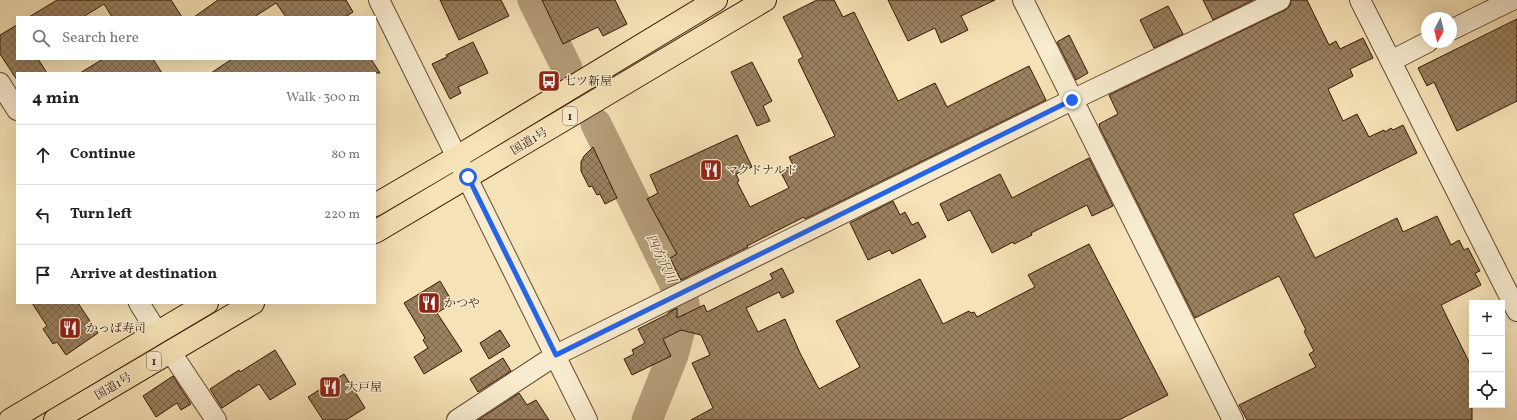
<!DOCTYPE html>
<html lang="en">
<head>
<meta charset="utf-8">
<style>
	:root { --surface:#fff; --page:#f6f6f6; --text:#222; --muted:#767676; --line:#e0e0e0 }
	body { margin:0; font-family:Vollkorn,"Noto Serif JP",serif; background:var(--page); color:var(--text) }
	.controls { position:absolute; right:12px; bottom:12px; display:grid; overflow:hidden; border-radius:0px; box-shadow:0 4px 16px #0002 }
	.controls button { width:36px; height:36px; display:grid; place-items:center; padding:0; border:0; border-bottom:1px solid var(--line); background:var(--surface); color:var(--text); font:20px sans-serif }
	.compass { position:absolute; left:1421px; top:12px; width:36px; height:36px; border-radius:50%; background:var(--surface); box-shadow:0 4px 16px #0002; rotate:187deg }
	.stop { position:absolute; width:12px; height:12px; margin:-9px; border:3px solid #2563eb; border-radius:50%; background:#fff }
	.stop.end { background:#2563eb; border-color:#fff; box-shadow:0 1px 4px #0008 }
	.list { margin:0; padding:0; list-style:none }
	h2 { display:flex; justify-content:space-between; align-items:center; height:52px; margin:0; padding:0 16px; font-size:17px }
	h2 small { font-size:13px; font-weight:400; color:var(--muted) }
	.list li { display:grid; grid-template-columns:26px 1fr auto; gap:12px; align-items:center; box-sizing:border-box; height:60px; padding:0 16px; border-top:1px solid var(--line) }
	.list b { display:block; font-size:15px; white-space:nowrap }
	.list em { font-size:13px; font-style:normal; color:var(--muted) }
	.icon { flex:none; width:22px; height:22px; fill:none; stroke:currentColor; stroke-width:2; stroke-linecap:round; stroke-linejoin:round }
	.map { position:relative; flex:none; width:1517px; height:420px; overflow:hidden }
	.search { position:absolute; background:var(--surface); box-shadow:0 4px 16px #0002; left:16px; top:16px; width:360px; height:44px; display:flex; align-items:center; gap:10px; box-sizing:border-box; padding:0 14px; border-radius:0px; color:var(--muted); font-size:15px }
	.panel { position:absolute; background:var(--surface); box-shadow:0 4px 16px #0002; left:16px; top:72px; width:360px; height:232px; border-radius:0px }
	.map>svg:first-child { display:block }
	.lines { fill:none; stroke-linecap:round; stroke-linejoin:round }
	.river { stroke:#b49d79; stroke-width:31 }
	.building { fill:url(#building-cross-hatch); stroke:#371803 }
	.minor-casing { stroke:#664a30; stroke-width:22 }
	.highway-casing { stroke:#371803; stroke-width:24 }
	.minor { stroke:#f8ecd0; stroke-width:20 }
	.highway { stroke:#f5e2b6; stroke-width:22 }
	.route { stroke:#2563eb; stroke-width:5 }
	.labels { text-anchor:middle; stroke-width:3; stroke-linejoin:round; paint-order:stroke }
	.shield { fill:#f8ecd0; stroke:#715840; stroke-width:1 }
	.shield-label { font-size:11px; font-weight:bold; fill:#371803 }
	.poi-label { font-size:12px; fill:#371803; stroke:#f8ecd0; text-anchor:start }
	.street-label { font-size:12px; fill:#371803; stroke:#f8ecd0 }
	.water-label { font-size:13px; font-style:italic; fill:#694d32; stroke:#f8ecd0 }
</style>
</head>
<body>
<div class="map">
<svg width="1517" height="420" viewBox="0 0 1517 420">
	<defs>
		<pattern id="building-cross-hatch" width="8" height="8" patternUnits="userSpaceOnUse"><rect width="8" height="8" fill="#9a8160"/><path d="M0 0l8 8M0 8l8-8" fill="none" stroke="#7e694d"/></pattern>
	</defs>
	<rect width="100%" height="100%" fill="#f5e2b6"/>
	<filter id="stains"><feTurbulence type="fractalNoise" baseFrequency=".005" numOctaves="4"/><feColorMatrix values="0 0 0 0 .2 0 0 0 0 .09 0 0 0 0 .02 0 0 0 .5 -.17"/></filter>
	<radialGradient id="worn" r=".72"><stop offset=".6" stop-color="#630" stop-opacity="0"/><stop offset="1" stop-color="#630" stop-opacity=".3"/></radialGradient>
	<g class="lines">
		<g class="river">
			<polyline points="533,0 567,68"/>
			<polyline points="596,124 684,303 685,310 673,355 647,420"/>
		</g>
	</g>
	<g class="building">
		<polygon points="57,0 171,0 182,17 112,17 104,4 83,17 29,17"/>
		<polygon points="218,0 346,0 353,12 345,17 286,17 276,3 254,17 194,17"/>
		<polygon points="440,0 501,0 509,16 459,40"/>
		<polygon points="542,0 615,0 627,24 603,36 598,27 563,44"/>
		<polygon points="817,0 834,0 843,17 854,12 898,101 935,83 947,107 1029,66 1046,100 805,219 804,217 747,246 748,247 681,280 670,258 677,254 647,199 658,193 650,175 737,135 752,167 736,174 739,181 737,182 750,207 789,188 780,171 793,165 789,157 835,136 798,60 803,57 783,17"/>
		<polygon points="888,0 995,0 961,16 968,30 941,43 935,28 908,41"/>
		<polygon points="1203,0 1253,0 1213,20"/>
		<polygon points="1291,0 1307,0 1329,45 1336,41 1340,49 1363,38 1373,58 1350,69 1353,76 1328,89 1343,121 1357,114 1369,137 1384,130 1385,132 1391,128 1393,130 1403,125 1417,153 1293,214 1315,258 1397,218 1403,232 1437,216 1451,245 1459,240 1464,250 1468,248 1480,271 1475,273 1481,285 1441,305 1472,368 1472,420 1247,420 1239,405 1316,367 1309,354 1314,351 1304,331 1306,330 1279,276 1195,318 1100,128 1099,124 1118,114 1109,95 1285,10 1290,6"/>
		<polygon points="1168,6 1183,34 1154,48 1140,20"/>
		<polygon points="1517,19 1517,101 1457,131 1434,82 1427,86 1418,68"/>
		<polygon points="17,25 17,59 38,59 47,73 17,73 17,80 0,54 0,35"/>
		<polygon points="1069,35 1088,73 1076,80 1057,42"/>
		<polygon points="473,42 488,73 458,87 461,93 450,99 432,64 447,57 446,55"/>
		<polygon points="103,59 153,59 162,73 80,73"/>
		<polygon points="232,59 371,59 380,73 211,73"/>
		<polygon points="752,62 772,101 763,106 770,121 757,126 731,72"/>
		<polygon points="593,147 617,198 605,204 600,194 597,195 592,186 589,187 581,171 581,162 584,156"/>
		<polygon points="1089,158 1113,206 1092,216 1087,205 1031,233 1032,235 1014,244 1013,242 992,253 970,210 948,221 940,204 1000,174 1012,198"/>
		<polygon points="893,201 900,215 905,212 912,225 918,222 926,237 892,254 890,250 868,260 850,223"/>
		<polygon points="1089,244 1168,395 1119,420 691,420 713,408 692,363 710,355 701,335 681,330 663,339 671,356 632,375 624,359 634,354 632,350 645,343 638,329 668,314 668,313 677,308 677,318 704,305 707,312 773,279 770,274 782,268 794,292 782,298 779,292 746,308 758,332 785,319 800,353 819,389 860,367 836,321 920,279 943,324 969,311 971,313 974,312 977,317 1035,287 1028,275"/>
		<polygon points="440,281 453,303 437,313 462,351 424,374 414,357 428,348 423,340 425,338 404,303"/>
		<polygon points="32,303 78,303 98,333 66,355 57,342 53,344 43,329 47,326"/>
		<polygon points="500,330 510,346 489,359 480,343"/>
		<polygon points="275,350 296,384 270,400 259,384 222,408 210,389 239,370 240,372"/>
		<polygon points="503,358 511,371 478,392 470,379"/>
		<polygon points="344,374 365,408 346,420 323,420 308,397"/>
		<polygon points="173,376 191,404 181,410 177,403 156,417 143,396"/>
		<polygon points="519,393 527,405 536,400 549,420 478,420"/>
	</g>
	<g class="lines">
		<g class="minor-casing">
			<g id="minor">
				<polyline points="379,0 587,420"/>
				<polyline points="1023,0 1233,420"/>
				<polyline points="1360,0 1517,311"/>
				<polyline points="1451,30 1512,0"/>
				<polyline points="1391,61 1428,42"/>
				<polyline points="0,83 17,110"/>
				<polyline points="139,303 157,332"/>
				<polyline points="170,351 216,420"/>
				<polyline points="457,420 556,355 1072,100 1280,0"/>
			</g>
		</g>
		<g class="highway-casing">
			<g id="highway">
				<polyline points="375,205 457,157 716,0"/>
				<polyline points="375,232 765,0"/>
				<polyline points="10,420 207,303"/>
				<polyline points="55,420 253,303"/>
			</g>
		</g>
		<use href="#minor" class="minor"/>
		<use href="#highway" class="highway"/>
	</g>
	<g class="lines">
		<polyline class="route" points="468,177 556,355 1072,100"/>
	</g>
	<defs>
		<g id="bus-square" transform="scale(1.15)"><rect x="-9" y="-9" width="18" height="18" rx="4" fill="#8f2418" stroke="#f8ecd0"/><path d="M-5-6H5V4H4V6H2V4H-2V6H-4V4H-5ZM-3.5-4V0h7V-4ZM-3.5 1.2v1.5H-2V1.2ZM2 1.2v1.5H3.5V1.2Z" fill="#fff"/></g>
		<g id="restaurant-square" transform="scale(1.15)"><rect x="-9" y="-9" width="18" height="18" rx="4" fill="#8f2418" stroke="#f8ecd0"/><path d="M-5-6h1v4h1v-4h1v4h1v-4h1v5L-1.5 .5V6h-2V.5L-5-1ZM5-6V6H3V1.5H1.5Q1.5-4 5-6Z" fill="#fff"/></g>
	</defs>
	<g fill-rule="evenodd">
		<use href="#bus-square" x="549" y="81"/>
		<use href="#restaurant-square" x="711" y="170"/>
		<use href="#restaurant-square" x="429" y="303"/>
		<use href="#restaurant-square" x="70" y="328"/>
		<use href="#restaurant-square" x="330" y="387"/>
	</g>
	<g class="labels">
		<g class="shield">
			<rect x="563" y="107" width="14" height="18" rx="3"/>
			<rect x="147" y="352" width="14" height="18" rx="3"/>
		</g>
		<g class="shield-label">
			<text x="570" y="120">1</text>
			<text x="154" y="365">1</text>
		</g>
		<g class="poi-label">
			<text x="564" y="85">七ツ新屋</text>
			<text x="726" y="174">マクドナルド</text>
			<text x="444" y="307">かつや</text>
			<text x="86" y="332">かっぱ寿司</text>
			<text x="346" y="391">大戸屋</text>
		</g>
		<g class="street-label">
			<text transform="translate(529 141) rotate(-31)" y="4">国道1号</text>
			<text transform="translate(113 386) rotate(-31)" y="4">国道1号</text>
		</g>
		<g class="water-label">
			<text transform="translate(662 258) rotate(64)" y="5">四方沢川</text>
		</g>
	</g>
	<rect width="100%" height="100%" filter="url(#stains)"/>
	<rect width="100%" height="100%" fill="url(#worn)"/>
</svg>
<div class="controls">
<button>+</button>
<button>−</button>
<button><svg class="icon" aria-label="locate" viewBox="0 0 24 24"><circle cx="12" cy="12" r="6"/><path d="M12 2v4M12 18v4M2 12h4M18 12h4"/></svg></button>
</div>
<svg class="compass" viewBox="-18 -18 36 36"><path d="M0-13l5 13h-10z" fill="#e53935"/><path d="M0 13l5-13h-10z" fill="#767676"/></svg>
<div class="stop" style="left:468px;top:177px"></div>
<div class="stop end" style="left:1072px;top:100px"></div>
<div class="search"><svg class="icon" aria-label="search" viewBox="0 0 24 24"><circle cx="10" cy="10" r="6"/><path d="M15 15l6 6"/></svg>Search here</div>
<section class="panel">
<h2>4 min<small>Walk · 300 m</small></h2>
<ul class="list">
<li><svg class="icon" aria-label="ahead" viewBox="0 0 24 24"><path d="M12 20V5M6 11l6-6 6 6"/></svg><div><b>Continue</b></div><em>80 m</em></li>
<li><svg class="icon" aria-label="left" viewBox="0 0 24 24"><path d="M17 20v-9H6M10 6l-5 5 5 5"/></svg><div><b>Turn left</b></div><em>220 m</em></li>
<li><svg class="icon" aria-label="arrive" viewBox="0 0 24 24"><path d="M6 21V4h12l-3 4 3 4H6"/></svg><div><b>Arrive at destination</b></div></li>
</ul>
</section>
</div>
</body>
</html>
